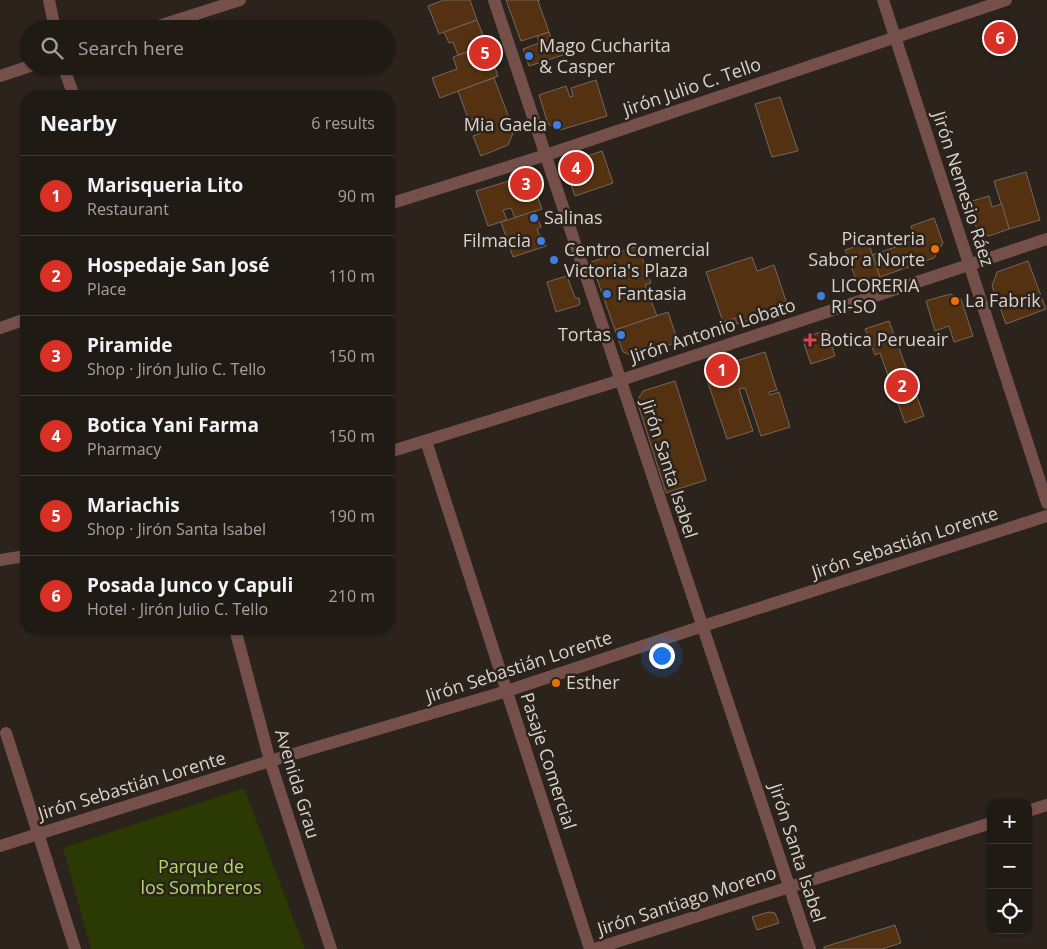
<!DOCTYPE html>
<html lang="en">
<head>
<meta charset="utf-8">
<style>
	:root { --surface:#201a15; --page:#28231e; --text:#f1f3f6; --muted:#a2a1a0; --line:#3d3834; --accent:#d93025 }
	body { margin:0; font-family:"Open Sans",sans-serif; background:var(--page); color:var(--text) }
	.controls { position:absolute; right:15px; bottom:15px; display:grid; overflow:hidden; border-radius:10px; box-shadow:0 1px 4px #0004 }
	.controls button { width:45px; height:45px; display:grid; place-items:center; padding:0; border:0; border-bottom:1px solid var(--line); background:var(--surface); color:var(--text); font:25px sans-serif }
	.you { position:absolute; left:661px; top:655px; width:18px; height:18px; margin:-12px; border:4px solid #fff; border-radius:50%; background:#1a73e8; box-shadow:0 0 0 8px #1a73e833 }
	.badge { display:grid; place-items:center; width:32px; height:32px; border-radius:50%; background:var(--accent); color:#fff; font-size:16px; font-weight:700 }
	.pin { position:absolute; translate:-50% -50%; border:2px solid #fff; box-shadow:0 1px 5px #0006 }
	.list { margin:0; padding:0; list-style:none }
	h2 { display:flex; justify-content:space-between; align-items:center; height:65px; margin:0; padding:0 20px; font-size:21px }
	h2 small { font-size:16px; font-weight:400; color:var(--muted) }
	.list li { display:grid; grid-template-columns:32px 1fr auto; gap:15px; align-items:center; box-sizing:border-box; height:80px; padding:0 20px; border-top:1px solid var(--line) }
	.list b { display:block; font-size:19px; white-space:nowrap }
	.list p { margin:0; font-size:16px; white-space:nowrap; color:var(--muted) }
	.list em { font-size:16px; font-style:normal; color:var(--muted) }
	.icon { flex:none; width:28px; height:28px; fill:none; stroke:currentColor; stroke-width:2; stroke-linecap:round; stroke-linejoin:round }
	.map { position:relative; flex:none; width:1047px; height:949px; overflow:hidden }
	.search { position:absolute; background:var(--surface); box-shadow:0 1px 4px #0004; left:20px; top:20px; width:375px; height:55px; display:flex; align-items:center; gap:12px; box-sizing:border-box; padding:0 18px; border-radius:28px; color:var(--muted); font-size:19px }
	.panel { position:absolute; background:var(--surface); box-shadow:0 1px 4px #0004; left:20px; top:90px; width:375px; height:545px; border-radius:20px }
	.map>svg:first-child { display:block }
	.green { fill:#2b3905 }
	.building { fill:#543111; stroke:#736860 }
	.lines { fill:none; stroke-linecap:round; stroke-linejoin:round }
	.street { stroke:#75504a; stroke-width:12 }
	.shop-dot { fill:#3f7fe0; stroke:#2b231c; stroke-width:2 }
	.food-dot { fill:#e8710a; stroke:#2b231c; stroke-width:2 }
	.health-dot { fill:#e0444e; stroke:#2b231c; stroke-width:2 }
	.labels { text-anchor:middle; stroke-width:5; stroke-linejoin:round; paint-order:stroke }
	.poi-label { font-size:18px; fill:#d9d3ce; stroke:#2b231c; text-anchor:start }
	.street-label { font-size:18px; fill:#d9d3ce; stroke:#2b231c }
	.park-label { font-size:18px; fill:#b4d76a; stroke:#2b231c }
</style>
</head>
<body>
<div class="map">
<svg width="1047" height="949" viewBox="0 0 1047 949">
	<rect width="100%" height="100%" fill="#2b231c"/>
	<polygon class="green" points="244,788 305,949 91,949 63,848"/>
	<g class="building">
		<polygon points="444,0 470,0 477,20 439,34 428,6"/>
		<polygon points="506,0 540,0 538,1 549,32 521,41"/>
		<polygon points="477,20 487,45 458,55 453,42 449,43 444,32"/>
		<polygon points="549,32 553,45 569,40 571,46 561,50 563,55 529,66 523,49 539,43 537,36"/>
		<polygon points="487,45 498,76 440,98 432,78 457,69 453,57"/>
		<polygon points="494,78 514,131 508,145 481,156 473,136 484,132 478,117 469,121 458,91"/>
		<polygon points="596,80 607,116 560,130 548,124 539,95 566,86 570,97 573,96 571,88"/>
		<polygon points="780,97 798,151 772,157 755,104"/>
		<polygon points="602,151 613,183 575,196 568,176 573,161"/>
		<polygon points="1026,172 1040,220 1009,229 994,181"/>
		<polygon points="522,177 533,184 542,209 515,218 511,208 503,210 507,220 488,226 476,191"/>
		<polygon points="989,196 992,207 1002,204 1009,229 989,236 978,233 969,202"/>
		<polygon points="535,211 541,227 537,229 540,236 543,236 546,246 513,257 501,222"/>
		<polygon points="934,218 943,243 934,258 880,277 872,255 916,240 911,226"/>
		<polygon points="868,242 880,277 858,285 845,250"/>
		<polygon points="638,246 651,283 645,285 657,316 615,330 591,262"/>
		<polygon points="752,257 757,271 774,265 788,307 737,324 735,318 723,322 706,272"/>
		<polygon points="1028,261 1046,309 1006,324 992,286 997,272"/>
		<polygon points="567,276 575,298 579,298 580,303 579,305 556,312 547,282"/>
		<polygon points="950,294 961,299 973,336 954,342 949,326 935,331 926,301"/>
		<polygon points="668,312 678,342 634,356 623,352 615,330"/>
		<polygon points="889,321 924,416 905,423 880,353 875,355 865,329"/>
		<polygon points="827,330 835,356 811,364 802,338"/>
		<polygon points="765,352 777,390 769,392 770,395 779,392 790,427 761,436 745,388 739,389 753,431 727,439 704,371"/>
		<polygon points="675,381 706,480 666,493 637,401 643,391"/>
		<polygon points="769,912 775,913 779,923 757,930 752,917"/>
		<polygon points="895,925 901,943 882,949 824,949 824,947"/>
	</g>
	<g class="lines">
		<g class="street">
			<polyline points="49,0 55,29"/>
			<polyline points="494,0 810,949"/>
			<polyline points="883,0 1047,503"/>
			<polyline points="149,29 240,0"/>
			<polyline points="63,66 74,96"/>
			<polyline points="0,76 30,66"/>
			<polyline points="389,204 546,155 1006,0"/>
			<polyline points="0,328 26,319"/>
			<polyline points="426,441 590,949"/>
			<polyline points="389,452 621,380 1047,239"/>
			<polyline points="0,560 26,556"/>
			<polyline points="235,629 270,761 331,949"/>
			<polyline points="6,733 75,949"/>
			<polyline points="1028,811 1047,805"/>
			<polyline points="0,846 270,761 507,691 703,626 1047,516"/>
			<polyline points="594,949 991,823"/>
		</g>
	</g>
	<g class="shop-dot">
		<circle cx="529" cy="56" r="5"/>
		<circle cx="557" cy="125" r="5"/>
		<circle cx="534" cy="218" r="5"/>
		<circle cx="541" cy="241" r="5"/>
		<circle cx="554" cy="260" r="5"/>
		<circle cx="607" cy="294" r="5"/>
		<circle cx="821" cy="296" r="5"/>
		<circle cx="621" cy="335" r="5"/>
	</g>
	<g class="food-dot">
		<circle cx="935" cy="249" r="5"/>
		<circle cx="955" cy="301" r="5"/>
		<circle cx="556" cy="683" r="5"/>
	</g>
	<path class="health-dot" d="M807.5 332.5h5v5h5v5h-5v5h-5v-5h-5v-5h5z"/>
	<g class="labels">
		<g class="poi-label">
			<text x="539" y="52">Mago Cucharita<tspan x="539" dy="21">&amp; Casper</tspan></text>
			<text x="547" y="131" text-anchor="end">Mia Gaela</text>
			<text x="544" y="224">Salinas</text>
			<text x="925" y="245" text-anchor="end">Picanteria<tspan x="925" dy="21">Sabor a Norte</tspan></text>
			<text x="531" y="247" text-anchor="end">Filmacia</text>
			<text x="564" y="256">Centro Comercial<tspan x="564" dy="21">Victoria's Plaza</tspan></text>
			<text x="831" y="292">LICORERIA<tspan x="831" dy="21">RI-SO</tspan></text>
			<text x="617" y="300">Fantasia</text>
			<text x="965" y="307">La Fabrik</text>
			<text x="611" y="341" text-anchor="end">Tortas</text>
			<text x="820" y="346">Botica Perueair</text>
			<text x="566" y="689">Esther</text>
		</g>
		<g class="street-label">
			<text transform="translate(692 87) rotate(-19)" y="6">Jirón Julio C. Tello</text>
			<text transform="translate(963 189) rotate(72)" y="6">Jirón Nemesio Ráez</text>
			<text transform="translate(713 331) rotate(-18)" y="6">Jirón Antonio Lobato</text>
			<text transform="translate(669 469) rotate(72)" y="6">Jirón Santa Isabel</text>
			<text transform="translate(905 543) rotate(-18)" y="6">Jirón Sebastián Lorente</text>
			<text transform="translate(519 667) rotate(-18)" y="6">Jirón Sebastián Lorente</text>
			<text transform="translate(548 761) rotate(72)" y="6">Pasaje Comercial</text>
			<text transform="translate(297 784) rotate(73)" y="6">Avenida Grau</text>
			<text transform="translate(132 786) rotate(-17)" y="6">Jirón Sebastián Lorente</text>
			<text transform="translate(797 853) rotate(72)" y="6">Jirón Santa Isabel</text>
			<text transform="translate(687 901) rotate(-18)" y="6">Jirón Santiago Moreno</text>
		</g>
		<g class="park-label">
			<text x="201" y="873">Parque de<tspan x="201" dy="21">los Sombreros</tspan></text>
		</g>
	</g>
</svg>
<div class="controls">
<button>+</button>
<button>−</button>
<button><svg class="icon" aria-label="locate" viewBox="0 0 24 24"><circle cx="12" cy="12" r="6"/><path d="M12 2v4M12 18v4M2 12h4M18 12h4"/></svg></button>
</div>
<div class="you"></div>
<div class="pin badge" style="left:722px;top:370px">1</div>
<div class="pin badge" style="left:902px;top:386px">2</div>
<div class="pin badge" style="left:526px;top:184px">3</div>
<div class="pin badge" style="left:576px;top:168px">4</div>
<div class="pin badge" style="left:485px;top:53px">5</div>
<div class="pin badge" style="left:1000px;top:38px">6</div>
<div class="search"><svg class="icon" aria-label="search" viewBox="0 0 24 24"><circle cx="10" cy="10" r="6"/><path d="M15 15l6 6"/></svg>Search here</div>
<section class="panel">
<h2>Nearby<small>6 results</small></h2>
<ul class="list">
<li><span class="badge">1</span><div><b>Marisqueria Lito</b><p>Restaurant</p></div><em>90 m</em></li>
<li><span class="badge">2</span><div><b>Hospedaje San José</b><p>Place</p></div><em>110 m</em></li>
<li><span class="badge">3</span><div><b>Piramide</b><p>Shop · Jirón Julio C. Tello</p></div><em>150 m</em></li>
<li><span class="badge">4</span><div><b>Botica Yani Farma</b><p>Pharmacy</p></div><em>150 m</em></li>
<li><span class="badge">5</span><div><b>Mariachis</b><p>Shop · Jirón Santa Isabel</p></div><em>190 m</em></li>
<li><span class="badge">6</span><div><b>Posada Junco y Capuli</b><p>Hotel · Jirón Julio C. Tello</p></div><em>210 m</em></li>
</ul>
</section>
</div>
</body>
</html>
